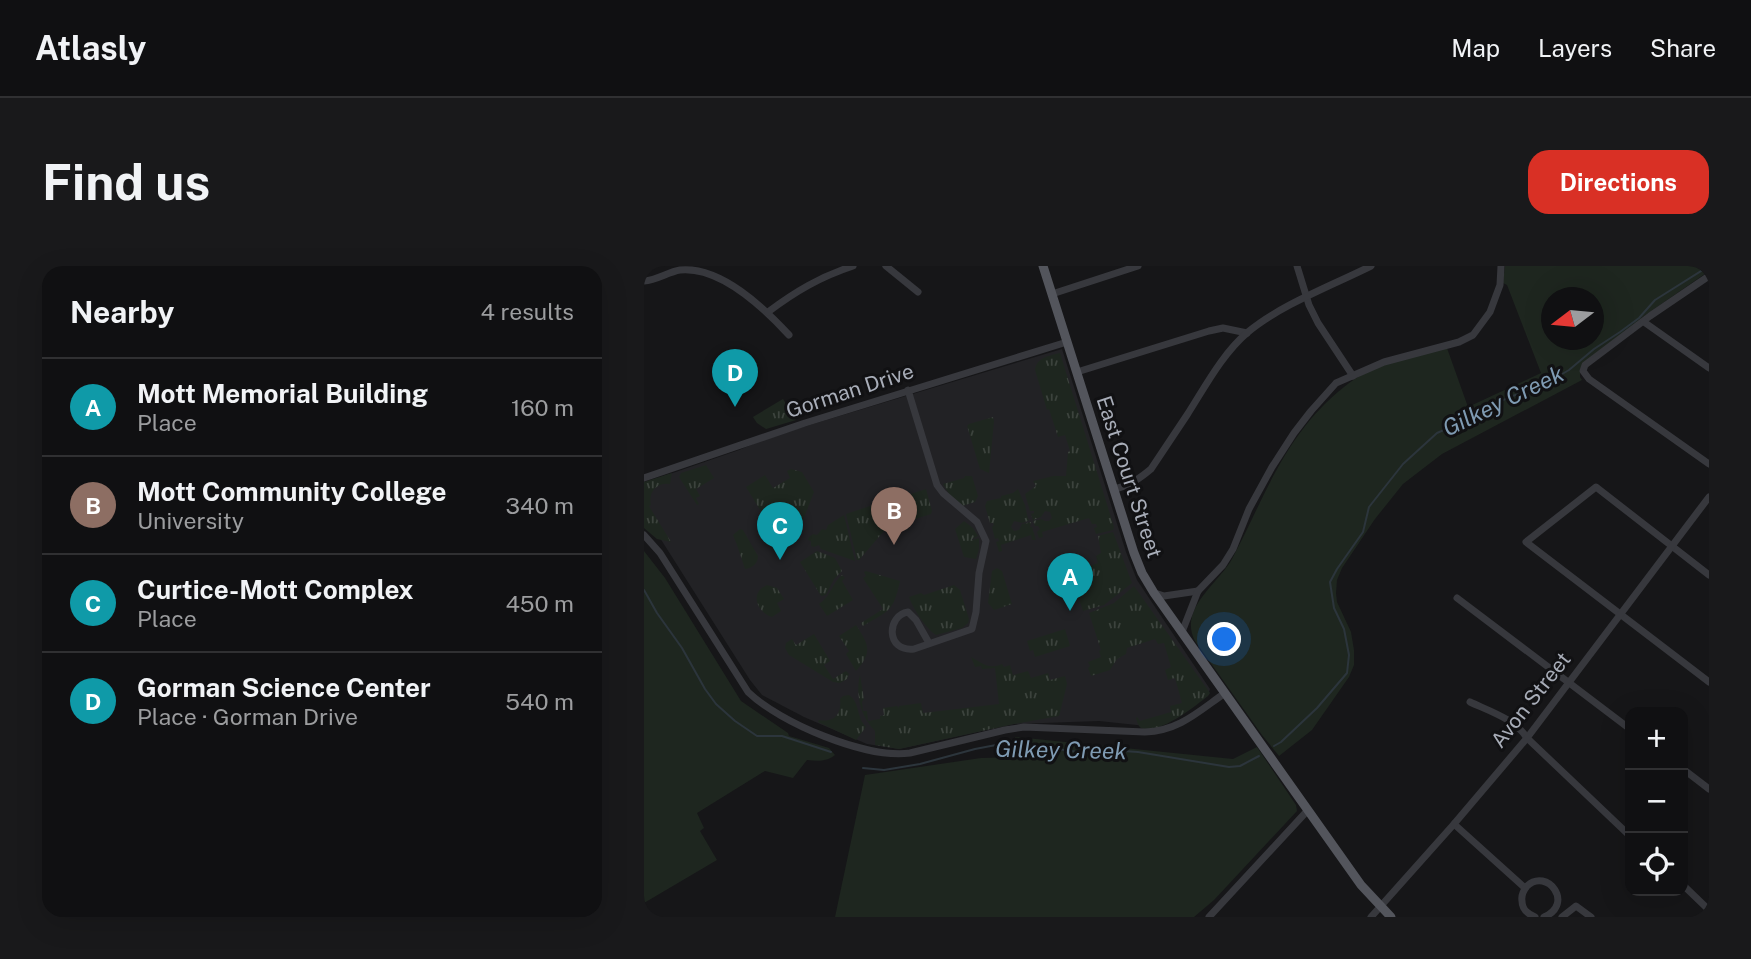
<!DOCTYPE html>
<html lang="en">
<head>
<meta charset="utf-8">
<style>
	:root { --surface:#101012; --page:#19191b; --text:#f1f3f6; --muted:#9c9d9f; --line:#303032; --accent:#d93025 }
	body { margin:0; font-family:"Public Sans",sans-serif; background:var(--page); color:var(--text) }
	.controls { position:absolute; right:21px; bottom:21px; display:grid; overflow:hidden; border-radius:14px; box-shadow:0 7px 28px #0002 }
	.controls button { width:63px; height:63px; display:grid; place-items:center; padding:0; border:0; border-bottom:2px solid var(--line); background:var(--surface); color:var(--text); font:35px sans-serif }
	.compass { position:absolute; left:897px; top:21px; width:63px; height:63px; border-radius:50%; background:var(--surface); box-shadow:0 7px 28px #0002; rotate:254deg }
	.you { position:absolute; left:581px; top:374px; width:24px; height:24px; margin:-18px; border:5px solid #fff; border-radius:50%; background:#1a73e8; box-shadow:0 0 0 10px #1a73e833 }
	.badge { display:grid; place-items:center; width:46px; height:46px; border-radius:50%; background:var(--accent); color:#fff; font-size:23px; font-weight:700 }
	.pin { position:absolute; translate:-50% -58px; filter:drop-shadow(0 2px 4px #0008) }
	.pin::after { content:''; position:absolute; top:37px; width:24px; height:21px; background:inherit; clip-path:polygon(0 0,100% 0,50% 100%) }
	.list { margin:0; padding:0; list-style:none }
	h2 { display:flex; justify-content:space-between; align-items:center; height:91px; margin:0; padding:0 28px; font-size:30px }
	h2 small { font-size:23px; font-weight:400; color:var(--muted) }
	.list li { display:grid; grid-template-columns:46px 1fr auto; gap:21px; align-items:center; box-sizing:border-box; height:98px; padding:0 28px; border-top:2px solid var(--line) }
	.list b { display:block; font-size:26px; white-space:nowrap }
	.list p { margin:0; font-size:23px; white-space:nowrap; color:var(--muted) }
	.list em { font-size:23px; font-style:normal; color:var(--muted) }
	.icon { flex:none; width:38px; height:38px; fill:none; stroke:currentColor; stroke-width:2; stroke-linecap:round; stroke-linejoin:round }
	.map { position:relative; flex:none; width:1065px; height:651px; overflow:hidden; border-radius:21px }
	header { display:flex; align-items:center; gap:42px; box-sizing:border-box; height:98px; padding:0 35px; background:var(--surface); border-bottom:2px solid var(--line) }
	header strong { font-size:33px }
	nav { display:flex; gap:38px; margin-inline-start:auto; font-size:24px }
	.intro { display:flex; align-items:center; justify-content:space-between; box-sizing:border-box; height:168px; padding:0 42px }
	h1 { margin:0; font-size:49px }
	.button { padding:18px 32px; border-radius:21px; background:var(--accent); color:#fff; font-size:24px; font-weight:700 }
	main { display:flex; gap:42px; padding:0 42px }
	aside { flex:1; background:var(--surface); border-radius:21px; box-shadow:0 7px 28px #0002 }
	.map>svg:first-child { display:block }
	.built { fill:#222225 }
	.grass { fill:url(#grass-tufts) }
	.green { fill:#1e261f; fill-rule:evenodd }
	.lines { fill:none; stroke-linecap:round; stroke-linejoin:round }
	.stream { stroke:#2c353c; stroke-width:2 }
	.minor { stroke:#37383d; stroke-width:7 }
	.major { stroke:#53555c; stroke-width:9 }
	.labels { text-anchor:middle; stroke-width:6; stroke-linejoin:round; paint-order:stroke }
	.street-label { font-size:21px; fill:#a8adb8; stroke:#111113 }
	.water-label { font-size:23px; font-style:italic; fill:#7f9bb3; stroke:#111113 }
</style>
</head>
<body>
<header>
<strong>Atlasly</strong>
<nav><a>Map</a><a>Layers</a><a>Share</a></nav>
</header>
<div class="intro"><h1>Find us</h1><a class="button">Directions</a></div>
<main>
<aside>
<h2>Nearby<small>4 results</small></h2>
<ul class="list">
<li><span class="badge" style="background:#0f9aa8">A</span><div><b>Mott Memorial Building</b><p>Place</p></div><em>160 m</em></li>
<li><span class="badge" style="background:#8d6e63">B</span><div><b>Mott Community College</b><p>University</p></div><em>340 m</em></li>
<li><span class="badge" style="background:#0f9aa8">C</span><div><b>Curtice-Mott Complex</b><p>Place</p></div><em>450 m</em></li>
<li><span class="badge" style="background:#0f9aa8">D</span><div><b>Gorman Science Center</b><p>Place · Gorman Drive</p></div><em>540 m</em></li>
</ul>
</aside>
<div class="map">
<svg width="1065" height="651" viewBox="0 0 1065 651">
	<defs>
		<pattern id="grass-tufts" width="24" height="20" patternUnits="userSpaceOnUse" patternTransform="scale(1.75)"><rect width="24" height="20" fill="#1e261f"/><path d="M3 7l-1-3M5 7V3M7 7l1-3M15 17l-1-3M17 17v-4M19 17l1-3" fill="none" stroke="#3c433d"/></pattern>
	</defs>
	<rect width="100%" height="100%" fill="#161618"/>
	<polygon class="built" points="418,83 482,286 493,314 566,423 564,429 502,460 455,455 370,458 255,483 223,478 160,451 118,429 106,414 16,272 4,261 0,217 95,184 126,171"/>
	<g class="grass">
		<path d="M416 87 470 261 469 264 452 268 450 262 453 261 452 258H448L445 252 398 266 399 271 395 272 393 266 396 263 394 260H391L389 255 397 253 401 255H405L408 252 406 246 401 245 397 251 389 254 387 248 390 247V245H386L381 228 392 220 389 215 409 210H422L424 186 426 185 421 169 414 171 405 143 403 144 391 104C393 91 405 90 416 87Z"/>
		<polygon points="139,133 152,154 122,163 113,157 109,151"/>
		<polygon points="349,151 350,155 345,207 336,203 323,160 325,158"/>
		<polygon points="62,199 70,212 52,223 56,230 52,232 55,238 53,239 35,211 37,207"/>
		<polygon points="147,203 158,206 170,226 156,262 143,257 129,265 102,221 121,209 129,222 146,212 143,205"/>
		<path d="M28 207 26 218C13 216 4 226 7 239L5 240 27 276 13 273 0 262V216Z"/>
		<polygon points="321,210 328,210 334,230 331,236 318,240 305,228 299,218 320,212"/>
		<polygon points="282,223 288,245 287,248 243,262 236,238"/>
		<polygon points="374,223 381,239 384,253 386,254 379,257 370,255 367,261 370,265 375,264 378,258 387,256 386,261 388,261 392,274 388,274 387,269 357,279 358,285 355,286 352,276 355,275 354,272 351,273 348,261 350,259 349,257 346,257 341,240 343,235 357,232 357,230 369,227"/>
		<polygon points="232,238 240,265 215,294 213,294 202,248"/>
		<polygon points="200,249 211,295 177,283 175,279 170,281 167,280 167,275 164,274 165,271 169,268 173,269 178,263 182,264 184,259"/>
		<polygon points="320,255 329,262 334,270 328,273 328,274 335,272 335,283 332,293 320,291 311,263"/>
		<path d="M96 263 99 264 114 290C114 297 109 302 101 303 97 292 94 280 89 269Z"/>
		<polygon points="469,266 488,317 460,339 439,345 425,303 432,300 434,304 454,297 452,290 457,287 454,270"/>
		<polygon points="173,285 191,292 198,305 190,313 182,329 177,330 156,296"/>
		<polygon points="353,302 358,305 368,338 350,344 344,337 348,305"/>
		<path d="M222 305 256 315C249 347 245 344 219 360L217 357 239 343 219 312 222 310 220 306Z"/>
		<path d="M198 309 201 312 198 315 209 334 183 350 175 338C187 330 188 317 198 309Z"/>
		<path d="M123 319 133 322 140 333 133 337 137 345 128 351C113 346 105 327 123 319Z"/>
		<path d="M310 319 316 324 325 353 324 357 318 362 292 369C283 364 268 341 265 331L277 327 280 329Z"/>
		<path d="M490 320 566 427 564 430C551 440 514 470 497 462 494 460 493 455 492 452L493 451 496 455 527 446 526 440 538 437 531 412 524 414 521 404 527 401 520 377 514 378 511 373 483 382 482 388 473 393 466 404 447 410 444 402 446 400 444 396 457 391 455 385 457 384 445 347 470 337Z"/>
		<path d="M212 359C225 379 229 386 212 405L202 388 205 385 195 370Z"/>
		<polygon points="421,363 426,380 391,391 389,384 386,385 383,375"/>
		<polygon points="170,368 186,395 180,399 189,413 202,405 205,408 203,413 196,417 189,416 145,389 141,382 142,377 148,373 152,379"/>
		<path d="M327 391C338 397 345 404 358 398L360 401 366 399 369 409 384 405 387 412 404 407 406 414 421 410 423 418 415 450 370 458 255 483 231 479V465C217 451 211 429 216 409L220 433 218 436 219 445H223L224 455 236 453V450L240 449 239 442 253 440 255 442V440L277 437 279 447 355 438 351 402 338 403 337 400 331 401Z"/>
		<path d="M205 429C216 436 212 451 222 461L212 474 174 456 175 454C191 457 198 447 196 433L199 430Z"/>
	</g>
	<g class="green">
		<path d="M861 0H1065V5L1000 50 936 105V111L938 114 798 188 759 218 731 253 698 302 693 314 692 327 693 336 707 366 710 384V399L705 411 668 464 635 490 618 469 551 375C534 343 574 318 588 293 622 229 640 169 700 121 729 97 768 92 803 82L824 141 897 107 863 19 859 17ZM908 32H950V74H908Z"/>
		<path d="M0 285 21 312 97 435 144 467 145 470 185 482 191 489C183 496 173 495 163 494L149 512 121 505 53 547 60 562 56 565 73 594 0 637Z"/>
		<polygon points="371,471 589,493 613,481 652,539 653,545 570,634 550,651 191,651 221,509 337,492 374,491"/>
	</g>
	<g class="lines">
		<g class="stream">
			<polyline points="0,324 13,347 38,382 61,423 72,438 91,455 113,470 138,470 187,486"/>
			<polyline points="630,480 637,476 673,442 703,407 705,389 700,363 690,342 686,316 693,303 719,266 725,241 759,198 793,167 834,149 863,132 880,126 891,118 905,112 913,111 925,104 950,83 976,66 995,52 1011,34 1065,0"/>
			<polyline points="219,502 240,504 276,498 331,483 352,479 384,479 449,488 479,485 494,486 585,501 596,500 615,490"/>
		</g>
		<g class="minor">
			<polyline points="242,0 274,26"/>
			<polyline points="653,0 665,39 674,57 709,110"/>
			<polyline points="1065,10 1006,50 941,99 939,105 945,113 1065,198"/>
			<path d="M0 15C13 14 24 6 36 4 77 0 120 42 145 69"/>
			<polyline points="408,28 494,0"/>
			<path d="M124 46C152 25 176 11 209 0"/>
			<polyline points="1000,56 1065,102"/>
			<polyline points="433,106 565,65 579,62 603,67"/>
			<path d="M264 124 293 219 299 227 333 256 342 275 335 307 332 346 328 363 270 383C241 386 243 349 264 346L272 354 285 377"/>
			<polyline points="0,212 161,157 423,76"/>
			<path d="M470 223C485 220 495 213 507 203 519 185 531 167 543 149 561 121 578 88 604 66 636 39 689 19 727 0"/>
			<path d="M0 269 16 287 104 426C136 457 222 493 266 487L361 464 380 461 501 466C535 465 555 445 581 427"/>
			<polyline points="1065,309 952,221 882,276 1065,416"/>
			<polyline points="511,327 520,330 554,325"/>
			<polyline points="813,332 986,463"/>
			<polyline points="538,366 554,325 579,299 589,283 605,243 628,201 650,167 667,145 692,117 740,96 815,76 829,69 846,46 856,19 857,0"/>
			<path d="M826 436C845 445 871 453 883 472L986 570"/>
			<polyline points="1039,503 1065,523"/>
			<polyline points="810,558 881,622"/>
			<polyline points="1039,619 1065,644"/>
			<polyline points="565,651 664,544"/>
			<polyline points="727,651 810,558 883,472 1065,231"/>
			<path d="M891 651C884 648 878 644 878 635 877 629 879 625 883 620 903 601 931 638 900 651"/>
			<polyline points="918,651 932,640 947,651"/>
		</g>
		<polyline class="major" points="399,0 490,287 498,307 510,327 717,619 747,651"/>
	</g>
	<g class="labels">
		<g class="street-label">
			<text transform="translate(206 125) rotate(-18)" y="7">Gorman Drive</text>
			<text transform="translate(485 211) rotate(72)" y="7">East Court Street</text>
			<text transform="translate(887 434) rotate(-52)" y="7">Avon Street</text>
		</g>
		<g class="water-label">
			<text transform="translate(859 135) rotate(-26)" y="8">Gilkey Creek</text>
			<text transform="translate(417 484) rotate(1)" y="8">Gilkey Creek</text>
		</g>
	</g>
</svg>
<div class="controls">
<button>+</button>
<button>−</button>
<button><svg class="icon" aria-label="locate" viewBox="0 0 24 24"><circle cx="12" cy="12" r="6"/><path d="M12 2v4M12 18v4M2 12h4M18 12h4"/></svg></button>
</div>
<svg class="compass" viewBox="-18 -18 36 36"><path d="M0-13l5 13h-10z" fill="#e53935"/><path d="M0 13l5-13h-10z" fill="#9c9d9f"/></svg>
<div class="you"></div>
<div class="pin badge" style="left:426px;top:345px;background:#0f9aa8">A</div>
<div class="pin badge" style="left:250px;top:279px;background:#8d6e63">B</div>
<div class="pin badge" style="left:136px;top:294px;background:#0f9aa8">C</div>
<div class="pin badge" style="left:91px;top:141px;background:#0f9aa8">D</div>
</div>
</main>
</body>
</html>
